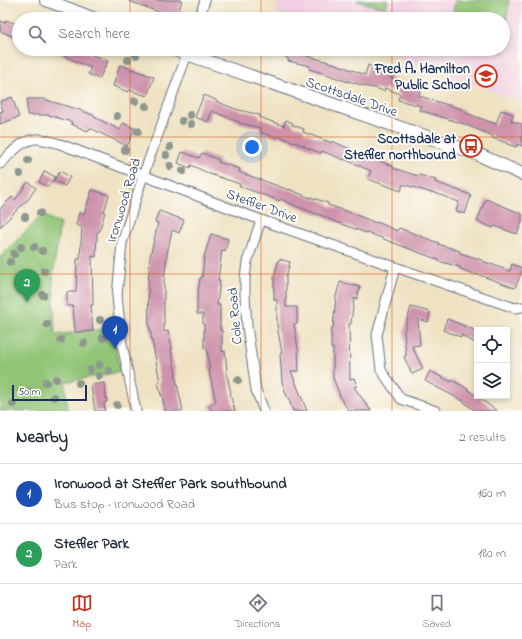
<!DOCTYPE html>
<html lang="en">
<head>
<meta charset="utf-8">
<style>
	:root { --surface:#fff; --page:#f2f2f3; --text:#1f2937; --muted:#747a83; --line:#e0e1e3; --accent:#c8321e }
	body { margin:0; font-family:"Indie Flower",sans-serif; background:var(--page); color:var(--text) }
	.controls { position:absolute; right:12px; bottom:12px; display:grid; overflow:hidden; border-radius:0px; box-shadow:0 2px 6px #0003 }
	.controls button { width:36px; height:36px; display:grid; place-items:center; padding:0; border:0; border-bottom:1px solid var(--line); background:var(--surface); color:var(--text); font:20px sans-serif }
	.scale { position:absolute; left:12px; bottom:10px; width:75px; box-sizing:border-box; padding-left:4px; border:2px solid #1b2f5e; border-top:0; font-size:11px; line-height:14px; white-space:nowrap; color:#1b2f5e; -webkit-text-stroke:3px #fdfcf7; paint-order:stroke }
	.you { position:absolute; left:252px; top:147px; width:14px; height:14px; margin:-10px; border:3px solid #fff; border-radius:50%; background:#1a73e8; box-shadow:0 0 0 6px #1a73e833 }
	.badge { display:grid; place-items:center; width:26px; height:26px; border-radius:50%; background:var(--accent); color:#fff; font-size:13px; font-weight:700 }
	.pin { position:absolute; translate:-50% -33px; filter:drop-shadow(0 1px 2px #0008) }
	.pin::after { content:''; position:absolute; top:21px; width:14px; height:12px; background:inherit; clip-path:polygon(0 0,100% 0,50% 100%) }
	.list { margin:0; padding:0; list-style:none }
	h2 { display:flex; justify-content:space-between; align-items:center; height:52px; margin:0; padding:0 16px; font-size:17px }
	h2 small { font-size:13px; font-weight:400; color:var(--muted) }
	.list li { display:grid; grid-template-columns:26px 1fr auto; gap:12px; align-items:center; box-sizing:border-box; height:60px; padding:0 16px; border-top:1px solid var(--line) }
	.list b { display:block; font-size:15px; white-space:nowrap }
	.list p { margin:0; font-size:13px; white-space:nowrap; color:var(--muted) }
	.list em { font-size:13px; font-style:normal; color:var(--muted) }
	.icon { flex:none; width:22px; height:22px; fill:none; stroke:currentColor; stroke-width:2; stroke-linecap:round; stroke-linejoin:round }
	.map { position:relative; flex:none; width:522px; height:411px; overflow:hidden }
	.search { position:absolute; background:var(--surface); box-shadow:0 2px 6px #0003; left:12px; right:12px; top:12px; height:44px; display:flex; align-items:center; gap:10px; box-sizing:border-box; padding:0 14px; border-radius:22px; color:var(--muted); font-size:15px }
	.sheet { height:172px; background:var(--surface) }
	nav { display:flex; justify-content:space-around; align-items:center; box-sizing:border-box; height:56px; border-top:1px solid var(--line); background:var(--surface); font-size:11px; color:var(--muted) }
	nav a { display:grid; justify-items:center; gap:2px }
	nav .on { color:var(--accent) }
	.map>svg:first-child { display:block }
	.built { fill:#f2cfe2 }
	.green { fill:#91c476; stroke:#567a6a }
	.building { fill:#ce92ab }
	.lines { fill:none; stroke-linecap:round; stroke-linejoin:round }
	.street-casing { stroke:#656e81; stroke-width:11 }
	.secondary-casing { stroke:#656e81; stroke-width:14 }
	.street { stroke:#fff; stroke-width:9 }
	.secondary { stroke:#fff; stroke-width:12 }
	.tree { fill:#8e988f }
	.grid { fill:none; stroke:#d45514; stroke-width:1; stroke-opacity:0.55 }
	.labels { text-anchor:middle; stroke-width:4; stroke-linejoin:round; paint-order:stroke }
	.poi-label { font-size:14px; font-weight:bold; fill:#1b2f5e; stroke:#fdfcf7; text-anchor:end }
	.street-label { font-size:14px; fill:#1b2f5e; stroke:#fdfcf7 }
</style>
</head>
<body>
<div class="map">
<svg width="522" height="411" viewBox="0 0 522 411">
	<rect width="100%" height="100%" fill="#fdfcf7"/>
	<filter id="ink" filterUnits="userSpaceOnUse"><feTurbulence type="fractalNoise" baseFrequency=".025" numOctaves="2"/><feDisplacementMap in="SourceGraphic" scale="8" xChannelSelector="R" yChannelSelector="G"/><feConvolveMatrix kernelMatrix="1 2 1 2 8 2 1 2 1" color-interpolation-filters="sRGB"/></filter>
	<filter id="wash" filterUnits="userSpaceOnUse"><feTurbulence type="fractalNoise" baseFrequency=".012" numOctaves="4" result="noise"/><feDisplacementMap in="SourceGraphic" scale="16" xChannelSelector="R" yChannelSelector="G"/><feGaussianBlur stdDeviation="0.9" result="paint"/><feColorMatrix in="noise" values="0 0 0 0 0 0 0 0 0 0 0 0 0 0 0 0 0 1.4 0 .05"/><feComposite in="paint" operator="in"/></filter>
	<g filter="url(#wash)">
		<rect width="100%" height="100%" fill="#efe2c2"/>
		<polygon class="built" points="278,0 522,0 522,102 376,49 503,49 503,19 295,19 275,12"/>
		<g class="green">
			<polygon points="357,0 388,0 386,8 357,1"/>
			<polygon points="455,0 509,0 503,52 485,49 503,49 503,19 452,19"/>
			<polygon points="42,215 60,223 53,276 55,335 112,328 120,372 65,382 68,411 0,411 0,257"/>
		</g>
		<g id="blocks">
			<g class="building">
				<polygon points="129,0 182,0 176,19 164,15 164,14 129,1"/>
				<polygon points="6,20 19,25 19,39 0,31 0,21 5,23"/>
				<polygon points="49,49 79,49 97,57 97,56 108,61 99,79 88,74 91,68"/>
				<polygon points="267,49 293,49 308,53 307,56 336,64 365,75 368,65 380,69 381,67 392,71 390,78 409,85 410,82 422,85 419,96 464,110 463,112 496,124 501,110 513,114 511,121 522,124 522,146 517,144 516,147 507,144 507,143 492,138 493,136 464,124 419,110 421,106 398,100 400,94 385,88 384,91 372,87 372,88 348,81 348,82 326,74 309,69 310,66 288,61 288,58"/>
				<polygon points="120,65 154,77 147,96 129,90 128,92 113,86"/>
				<polygon points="204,95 216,100 216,101 235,109 260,115 259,117 284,126 286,120 293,123 292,125 304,129 303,132 332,143 332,141 375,160 375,159 393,166 393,168 418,176 419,175 436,180 435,182 471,195 465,214 456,211 459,202 432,192 432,193 403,184 401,191 368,179 371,171 344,159 344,160 322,151 321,153 305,147 305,146 278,136 277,138 260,132 261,128 239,123 239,122 212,111 208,122 195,117"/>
				<polygon points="12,97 19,117 0,124 0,112 3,111 0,102"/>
				<polygon points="27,99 43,99 80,110 95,116 94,117 120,130 123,123 135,129 127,146 90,128 88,131 71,124 72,122 49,115 27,115"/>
				<polygon points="182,152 199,158 202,153 219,160 218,162 240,169 239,172 289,190 289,189 310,198 310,197 328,203 328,205 354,214 376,223 377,222 397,231 399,228 439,243 438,244 460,251 460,253 482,260 482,261 510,271 512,264 522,268 522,271 515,288 477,274 477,275 460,269 460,267 438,261 439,260 386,240 367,232 366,233 328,219 328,218 301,208 280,199 280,201 239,186 240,184 210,174 191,165 190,168 178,163"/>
				<polygon points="45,171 55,177 48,187 39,182"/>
				<polygon points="60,171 70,177 65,186 54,180"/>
				<polygon points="28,182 36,188 27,201 26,201 0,227 0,209 12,197 15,200"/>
				<polygon points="92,190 109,195 104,212 105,212 99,232 97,232 96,257 92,256 93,305 91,305 93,331 75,332 73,306 67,306 67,292 76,292 77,259 80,259 82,227 76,225 79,213 84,214"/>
				<polygon points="486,199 522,214 522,221 517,234 494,226 493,228 477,221"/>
				<polygon points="159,211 184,220 179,233 172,230 167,254 164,281 164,332 168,331 172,349 171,350 176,374 175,374 183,411 165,411 162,395 161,395 158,382 160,382 149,325 148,284 150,257 158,223 155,222"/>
				<polygon points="211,234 228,239 225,251 222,250 218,280 220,280 217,305 220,305 220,330 222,330 222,352 225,351 227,371 226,371 231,393 230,394 235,411 212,411 209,405 216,402 210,376 207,348 204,348 204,324 203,324 203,314 197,314 197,300 200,278 202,278 204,257"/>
				<polygon points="279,259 290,262 286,277 286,307 297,307 297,324 294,324 298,349 299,371 291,371 307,411 293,411 288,397 287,397 282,382 280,354 282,353 277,325 277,300 274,300 274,277"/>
				<polygon points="340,282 360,287 357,299 354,298 351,324 349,324 350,379 354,378 357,386 354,387 371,411 349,411 342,401 333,378 333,348 331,348 331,328 333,328 336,296"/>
				<polygon points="411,307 430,312 428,322 418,319 420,345 412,346 423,369 412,374 404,357 406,356 404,331"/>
				<polygon points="447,319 477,331 477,344 461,335 461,337 443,330"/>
				<polygon points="430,371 451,382 452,380 468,389 467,389 497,411 475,411 465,403 465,402 425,381"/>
				<polygon points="104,383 107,402 104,403 105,411 95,411 91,385"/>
			</g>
		</g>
	</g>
	<g filter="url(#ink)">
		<use href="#blocks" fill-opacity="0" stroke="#656e81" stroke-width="1"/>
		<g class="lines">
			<g class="street-casing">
				<g id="street">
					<polyline points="199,19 205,0"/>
					<path d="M0 164C11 154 22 138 39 139 46 140 53 142 60 144L261 220 395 267 515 308 522 307"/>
					<polyline points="261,220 247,262 245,278 245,295 247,326 256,390 264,411"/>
					<polyline points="395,267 377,335 381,370 401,399 436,411"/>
					<polyline points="136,411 122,344 117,296 122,243 143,176 189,49"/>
				</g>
			</g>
			<g class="secondary-casing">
				<g id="secondary">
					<polyline points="46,0 95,19"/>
					<polyline points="172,49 477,154 522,174"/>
				</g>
			</g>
			<use href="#street" class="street"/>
			<use href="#secondary" class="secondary"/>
		</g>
		<g class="tree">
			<circle cx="136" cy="55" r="4"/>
			<circle cx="128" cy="60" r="4"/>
			<circle cx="135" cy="101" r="4"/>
			<circle cx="146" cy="106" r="4"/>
			<circle cx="190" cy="115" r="4"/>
			<circle cx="117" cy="116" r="4"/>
			<circle cx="182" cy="121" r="4"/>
			<circle cx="191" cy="124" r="4"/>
			<circle cx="138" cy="131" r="4"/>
			<circle cx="170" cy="147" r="4"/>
			<circle cx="125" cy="150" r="4"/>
			<circle cx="166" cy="155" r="4"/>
			<circle cx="28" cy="160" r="4"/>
			<circle cx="170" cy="166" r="4"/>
			<circle cx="183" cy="171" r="4"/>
			<circle cx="20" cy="174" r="4"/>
			<circle cx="40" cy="213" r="4"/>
			<circle cx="25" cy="217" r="4"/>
			<circle cx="21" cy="247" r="4"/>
			<circle cx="34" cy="247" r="4"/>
			<circle cx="42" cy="251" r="4"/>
			<circle cx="14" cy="254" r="4"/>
			<circle cx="10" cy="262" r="4"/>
			<circle cx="44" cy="271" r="4"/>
			<circle cx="43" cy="295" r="4"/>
			<circle cx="100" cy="320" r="4"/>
			<circle cx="47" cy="324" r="4"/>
			<circle cx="103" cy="338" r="4"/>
			<circle cx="61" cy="340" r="4"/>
			<circle cx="84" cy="343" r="4"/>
			<circle cx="99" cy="365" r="4"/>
			<circle cx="90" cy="370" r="4"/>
			<circle cx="109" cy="371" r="4"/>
			<circle cx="99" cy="376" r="4"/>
			<circle cx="56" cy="379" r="4"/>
			<circle cx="238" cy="380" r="4"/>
			<circle cx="46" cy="382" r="4"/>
			<circle cx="79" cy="383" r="4"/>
			<circle cx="29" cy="392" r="4"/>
			<circle cx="54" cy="397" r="4"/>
			<circle cx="13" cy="404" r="4"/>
			<circle cx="117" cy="405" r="4"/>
		</g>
	</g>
	<path class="grid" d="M130 0V19M261 0V19M392 0V19M130 49V411M261 49V411M392 49V411M0 137H522M0 274H522"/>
	<defs>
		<g id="school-ring" transform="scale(1.15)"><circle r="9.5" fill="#fdfcf7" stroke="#c8321e" stroke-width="1.5"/><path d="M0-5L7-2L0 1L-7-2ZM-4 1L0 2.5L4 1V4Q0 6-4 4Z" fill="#c8321e"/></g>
		<g id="bus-ring" transform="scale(1.15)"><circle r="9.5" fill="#fdfcf7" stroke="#c8321e" stroke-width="1.5"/><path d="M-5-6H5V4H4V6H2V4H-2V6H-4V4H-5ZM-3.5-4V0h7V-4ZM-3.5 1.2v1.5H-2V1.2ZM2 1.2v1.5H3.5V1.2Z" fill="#c8321e"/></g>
	</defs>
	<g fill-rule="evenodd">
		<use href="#school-ring" x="486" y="76"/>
		<use href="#bus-ring" x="471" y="146"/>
	</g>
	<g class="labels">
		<g class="poi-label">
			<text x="470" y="73">Fred A. Hamilton<tspan x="470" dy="16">Public School</tspan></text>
			<text x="456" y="143">Scottsdale at<tspan x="456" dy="16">Steffler northbound</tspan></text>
		</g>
		<g class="street-label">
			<text transform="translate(352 96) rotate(19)" y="5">Scottsdale Drive</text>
			<text transform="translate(123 200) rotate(-73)" y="5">Ironwood Road</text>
			<text transform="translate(262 205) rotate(20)" y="5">Steffler Drive</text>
			<text transform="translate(234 316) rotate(-95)" y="5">Cole Road</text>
		</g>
	</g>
</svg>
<div class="controls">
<button><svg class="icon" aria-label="locate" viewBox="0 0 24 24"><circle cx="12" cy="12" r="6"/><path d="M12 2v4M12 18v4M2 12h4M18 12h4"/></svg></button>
<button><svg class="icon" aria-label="layers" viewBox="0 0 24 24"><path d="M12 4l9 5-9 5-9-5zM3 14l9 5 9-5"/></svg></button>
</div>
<div class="scale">50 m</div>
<div class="you"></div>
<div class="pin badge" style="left:115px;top:349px;background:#1a4fb4">1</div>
<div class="pin badge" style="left:27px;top:302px;background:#2e9e5b">2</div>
<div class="search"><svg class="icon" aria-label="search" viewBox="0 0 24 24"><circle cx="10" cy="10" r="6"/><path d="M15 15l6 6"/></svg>Search here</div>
</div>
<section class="sheet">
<h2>Nearby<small>2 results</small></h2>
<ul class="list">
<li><span class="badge" style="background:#1a4fb4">1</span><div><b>Ironwood at Steffler Park southbound</b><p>Bus stop · Ironwood Road</p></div><em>160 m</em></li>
<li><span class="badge" style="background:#2e9e5b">2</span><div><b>Steffler Park</b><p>Park</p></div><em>180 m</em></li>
</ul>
</section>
<nav>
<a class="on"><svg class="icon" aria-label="map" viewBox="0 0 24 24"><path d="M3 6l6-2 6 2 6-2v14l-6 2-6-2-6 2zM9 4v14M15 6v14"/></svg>Map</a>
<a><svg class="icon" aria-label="directions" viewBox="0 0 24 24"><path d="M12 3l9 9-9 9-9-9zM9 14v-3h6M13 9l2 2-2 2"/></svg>Directions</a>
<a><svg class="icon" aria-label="saved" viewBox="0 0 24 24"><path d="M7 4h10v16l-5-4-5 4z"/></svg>Saved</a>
</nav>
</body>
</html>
